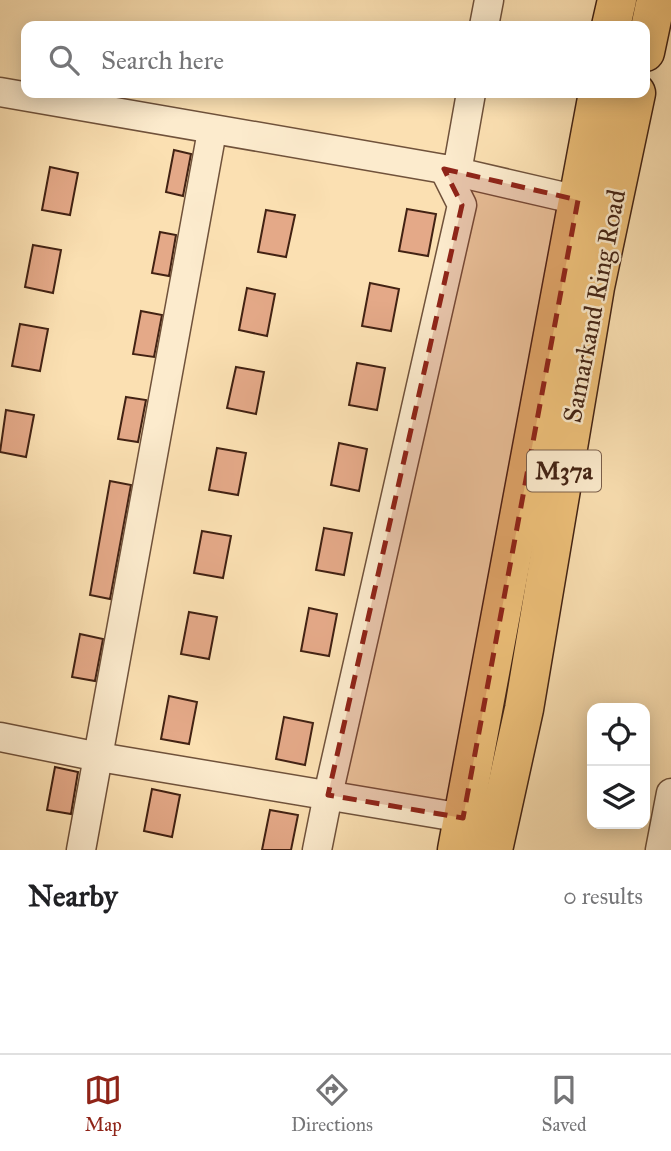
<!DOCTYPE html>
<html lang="en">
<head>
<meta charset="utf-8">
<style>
	:root { --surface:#fff; --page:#f2f2f2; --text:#202124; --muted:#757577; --line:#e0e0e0; --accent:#8f2418 }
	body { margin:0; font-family:"IM FELL Great Primer",serif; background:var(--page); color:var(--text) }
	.controls { position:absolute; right:21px; bottom:21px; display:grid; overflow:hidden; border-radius:14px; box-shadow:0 4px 18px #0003 }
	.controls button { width:63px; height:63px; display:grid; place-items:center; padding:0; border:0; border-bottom:2px solid var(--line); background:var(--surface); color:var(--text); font:35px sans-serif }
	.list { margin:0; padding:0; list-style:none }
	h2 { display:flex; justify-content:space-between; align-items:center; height:91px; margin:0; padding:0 28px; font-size:30px }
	h2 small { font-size:23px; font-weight:400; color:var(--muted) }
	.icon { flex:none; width:38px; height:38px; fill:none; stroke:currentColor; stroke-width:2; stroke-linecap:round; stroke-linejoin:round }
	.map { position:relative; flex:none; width:671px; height:850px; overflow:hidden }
	.search { position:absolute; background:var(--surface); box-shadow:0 4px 18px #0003; left:21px; right:21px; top:21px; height:77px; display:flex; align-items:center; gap:18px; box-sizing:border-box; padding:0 24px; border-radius:14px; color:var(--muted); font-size:26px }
	.sheet { height:203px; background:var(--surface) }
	nav { display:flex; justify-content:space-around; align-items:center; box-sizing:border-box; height:98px; border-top:2px solid var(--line); background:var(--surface); font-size:19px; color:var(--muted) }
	nav a { display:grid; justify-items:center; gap:4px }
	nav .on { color:var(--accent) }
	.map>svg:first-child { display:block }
	.building { fill:#e4a988; stroke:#422213; stroke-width:2 }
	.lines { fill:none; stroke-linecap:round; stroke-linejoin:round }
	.minor-casing { stroke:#70523b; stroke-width:31 }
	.highway-casing { stroke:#422213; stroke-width:41 }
	.minor { stroke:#fcebcd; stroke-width:28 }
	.highway { stroke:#eec079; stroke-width:38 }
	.marked { fill:#8f2418; fill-opacity:0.2; stroke:#8f2418; stroke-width:5; stroke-dasharray:14 9; stroke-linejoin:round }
	.labels { text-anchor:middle; stroke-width:5; stroke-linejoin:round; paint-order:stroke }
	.shield { fill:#fcebcd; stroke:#7a5e4b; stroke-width:2 }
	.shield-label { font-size:24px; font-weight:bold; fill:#422213 }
	.street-label { font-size:26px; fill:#422213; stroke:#fcebcd }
</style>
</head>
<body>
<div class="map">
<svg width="671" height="850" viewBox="0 0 671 850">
	<rect width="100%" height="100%" fill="#fbe0b2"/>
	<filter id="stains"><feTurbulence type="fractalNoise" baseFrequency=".00286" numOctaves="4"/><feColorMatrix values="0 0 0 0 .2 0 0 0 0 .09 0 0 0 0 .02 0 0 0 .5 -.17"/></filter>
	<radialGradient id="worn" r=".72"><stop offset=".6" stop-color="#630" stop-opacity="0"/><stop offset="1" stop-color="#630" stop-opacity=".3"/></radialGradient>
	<g class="building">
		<polygon points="174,150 191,154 183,196 166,192"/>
		<polygon points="50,167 78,173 70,215 42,210"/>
		<polygon points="407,209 436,214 428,256 399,251"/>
		<polygon points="266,210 295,215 286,257 258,252"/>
		<polygon points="160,232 176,235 169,276 152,273"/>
		<polygon points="33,245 61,250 53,293 25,287"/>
		<polygon points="370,283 399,289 391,331 362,326"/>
		<polygon points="247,288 275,294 267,336 239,330"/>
		<polygon points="141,311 162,315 154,357 133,354"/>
		<polygon points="20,324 48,329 40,371 12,366"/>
		<polygon points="357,363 385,368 377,410 349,405"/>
		<polygon points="236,367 264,372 256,414 227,408"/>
		<polygon points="126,397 146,400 138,442 118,439"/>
		<polygon points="6,410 34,415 26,457 0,452"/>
		<polygon points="339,443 367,449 359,491 331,485"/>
		<polygon points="217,448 246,453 238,495 209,490"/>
		<polygon points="110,481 131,485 110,599 90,595"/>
		<polygon points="324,528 352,533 344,575 316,570"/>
		<polygon points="202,531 231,536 223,578 194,573"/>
		<polygon points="309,608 337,614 329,656 301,651"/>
		<polygon points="189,612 217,617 209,659 181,654"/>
		<polygon points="80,634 103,639 95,681 72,677"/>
		<polygon points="169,696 197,702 189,744 161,739"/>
		<polygon points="284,717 313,723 305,765 276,759"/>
		<polygon points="55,767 78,772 71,814 47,810"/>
		<polygon points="152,789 180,795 172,837 144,831"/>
		<polygon points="270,810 298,815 291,850 262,850"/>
	</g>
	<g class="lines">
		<g class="minor-casing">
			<g id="minor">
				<polyline points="484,26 489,0"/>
				<polyline points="0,92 444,169 578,200"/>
				<polyline points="457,172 471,93"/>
				<polyline points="0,737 99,757 463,818"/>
				<polyline points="81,850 212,131"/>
				<polyline points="317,850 328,795 462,205 444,169"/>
				<polyline points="660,850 671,793"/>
			</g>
		</g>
		<g class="highway-casing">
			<g id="highway">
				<polyline points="611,26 617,0"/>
				<polyline points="645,52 656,0"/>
				<polyline points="457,850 598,93"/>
				<polyline points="493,850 524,709 595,287 636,93"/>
			</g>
		</g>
		<use href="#minor" class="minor"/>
		<use href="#highway" class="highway"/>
	</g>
	<path class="marked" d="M444 169 578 200 463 818 328 795 462 205Z"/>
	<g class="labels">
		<rect class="shield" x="527" y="450.5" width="74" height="41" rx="5"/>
		<g class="shield-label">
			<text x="564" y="479">M37a</text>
		</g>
		<g class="street-label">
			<text transform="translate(594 306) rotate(-79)" y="9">Samarkand Ring Road</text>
		</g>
	</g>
	<rect width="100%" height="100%" filter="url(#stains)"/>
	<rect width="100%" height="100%" fill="url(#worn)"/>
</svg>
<div class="controls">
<button><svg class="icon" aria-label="locate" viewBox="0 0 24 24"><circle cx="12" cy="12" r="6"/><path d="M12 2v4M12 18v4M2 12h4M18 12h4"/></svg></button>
<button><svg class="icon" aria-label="layers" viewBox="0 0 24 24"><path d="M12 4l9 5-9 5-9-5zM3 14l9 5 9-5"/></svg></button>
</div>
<div class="search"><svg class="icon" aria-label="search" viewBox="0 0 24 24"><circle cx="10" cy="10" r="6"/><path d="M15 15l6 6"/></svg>Search here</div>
</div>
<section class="sheet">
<h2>Nearby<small>0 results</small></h2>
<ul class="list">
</ul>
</section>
<nav>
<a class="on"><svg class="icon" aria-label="map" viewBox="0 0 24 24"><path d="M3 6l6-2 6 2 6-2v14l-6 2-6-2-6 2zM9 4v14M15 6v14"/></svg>Map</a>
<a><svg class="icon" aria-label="directions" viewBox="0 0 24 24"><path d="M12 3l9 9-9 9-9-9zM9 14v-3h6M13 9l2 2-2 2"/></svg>Directions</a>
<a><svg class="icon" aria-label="saved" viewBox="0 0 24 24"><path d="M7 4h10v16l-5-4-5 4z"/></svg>Saved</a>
</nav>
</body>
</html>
